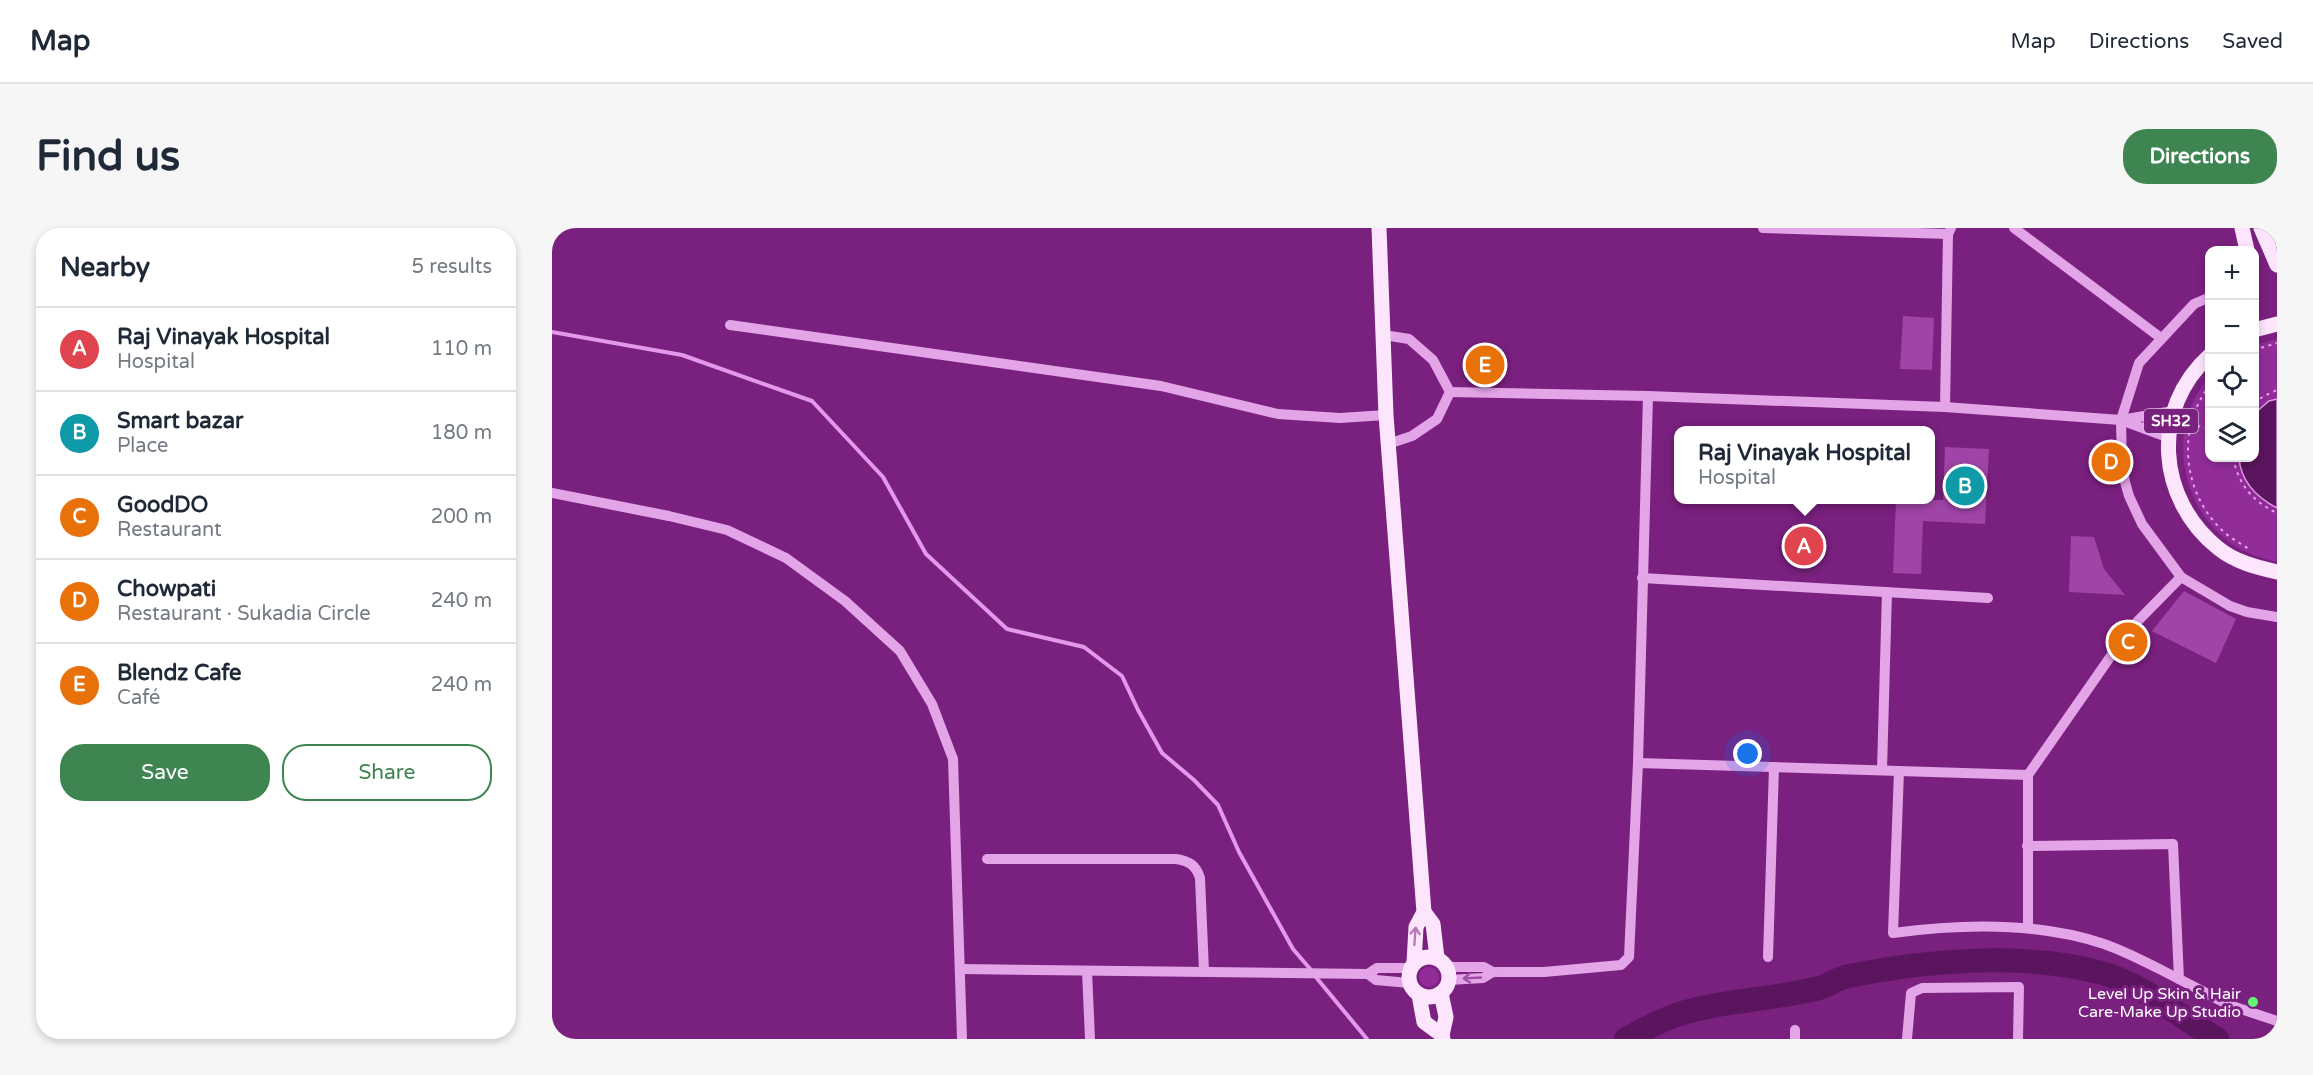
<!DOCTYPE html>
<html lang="en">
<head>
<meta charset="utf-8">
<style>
	:root { --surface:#fff; --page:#f6f6f7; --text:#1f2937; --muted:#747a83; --line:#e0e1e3; --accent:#3e8552 }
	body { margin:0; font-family:"Varela Round",sans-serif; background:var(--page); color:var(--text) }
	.controls { position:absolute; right:18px; top:18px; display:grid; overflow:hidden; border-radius:12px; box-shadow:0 3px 9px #0003 }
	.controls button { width:54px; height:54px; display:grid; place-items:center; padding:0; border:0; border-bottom:2px solid var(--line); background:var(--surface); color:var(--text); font:30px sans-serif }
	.you { position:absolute; left:1196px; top:526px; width:21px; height:21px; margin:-15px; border:4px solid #fff; border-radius:50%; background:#1a73e8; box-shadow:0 0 0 9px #1a73e833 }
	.badge { display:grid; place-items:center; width:39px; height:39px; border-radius:50%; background:var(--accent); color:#fff; font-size:20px; font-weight:700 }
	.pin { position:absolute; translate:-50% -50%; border:3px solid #fff; box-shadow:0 2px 6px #0006 }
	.popup { position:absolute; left:1122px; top:198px; width:261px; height:78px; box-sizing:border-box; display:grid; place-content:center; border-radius:12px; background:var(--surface); filter:drop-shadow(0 2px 4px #0005); font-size:20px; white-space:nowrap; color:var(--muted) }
	.popup b { font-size:22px; color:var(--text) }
	.popup::after { content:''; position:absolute; left:50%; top:100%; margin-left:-12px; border:12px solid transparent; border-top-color:var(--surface) }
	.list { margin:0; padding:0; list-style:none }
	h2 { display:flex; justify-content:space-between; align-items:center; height:78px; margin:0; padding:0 24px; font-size:26px }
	h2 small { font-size:20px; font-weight:400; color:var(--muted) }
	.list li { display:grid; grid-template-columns:39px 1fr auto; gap:18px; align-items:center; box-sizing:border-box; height:84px; padding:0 24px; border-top:2px solid var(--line) }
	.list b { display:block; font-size:22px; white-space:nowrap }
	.list p { margin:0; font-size:20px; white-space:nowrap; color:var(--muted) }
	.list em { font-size:20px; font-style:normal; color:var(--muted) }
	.actions { display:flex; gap:12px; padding:18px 24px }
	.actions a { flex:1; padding:14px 0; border:2px solid var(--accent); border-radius:24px; text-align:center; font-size:21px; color:var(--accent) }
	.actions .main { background:var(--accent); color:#fff }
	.icon { flex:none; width:33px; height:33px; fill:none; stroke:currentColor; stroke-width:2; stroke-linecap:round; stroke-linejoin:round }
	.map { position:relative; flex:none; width:1725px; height:811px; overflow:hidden; border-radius:24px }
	header { display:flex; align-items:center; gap:36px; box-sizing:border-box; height:84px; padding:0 30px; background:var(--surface); border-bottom:2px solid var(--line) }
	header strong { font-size:28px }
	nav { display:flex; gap:33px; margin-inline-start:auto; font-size:21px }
	.intro { display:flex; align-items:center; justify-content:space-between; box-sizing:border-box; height:144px; padding:0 36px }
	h1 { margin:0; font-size:42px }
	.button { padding:15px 27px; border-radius:24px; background:var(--accent); color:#fff; font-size:21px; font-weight:700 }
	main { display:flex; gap:36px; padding:0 36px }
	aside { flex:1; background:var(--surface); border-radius:24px; box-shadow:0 3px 9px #0003 }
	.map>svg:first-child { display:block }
	.green { fill:#922c99 }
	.water { fill:#5b155e; stroke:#e398e9; stroke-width:1.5 }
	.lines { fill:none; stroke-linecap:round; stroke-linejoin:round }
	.stream { stroke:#e398e9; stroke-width:4 }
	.river { stroke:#5b155e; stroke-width:24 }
	.building { fill:#a044a7 }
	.path { stroke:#e3a4e8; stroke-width:2; stroke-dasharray:3 4.5; stroke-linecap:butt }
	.minor { stroke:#e3a4e8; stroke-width:10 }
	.major { stroke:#fde6fd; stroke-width:15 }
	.oneway { stroke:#b579b8 }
	.oneway2 { stroke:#9f4ea4 }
	.poi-dot { fill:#64f572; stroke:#7a207f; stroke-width:2 }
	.labels { text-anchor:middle; stroke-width:6; stroke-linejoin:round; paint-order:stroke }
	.shield { fill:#7a207f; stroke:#d7bcd9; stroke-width:1.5 }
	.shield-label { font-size:15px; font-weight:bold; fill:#fff }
	.poi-label { font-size:16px; fill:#fff; stroke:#7a207f; text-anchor:end }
</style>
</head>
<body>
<header>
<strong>Map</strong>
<nav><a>Map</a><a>Directions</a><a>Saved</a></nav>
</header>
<div class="intro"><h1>Find us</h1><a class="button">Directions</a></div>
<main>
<aside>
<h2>Nearby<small>5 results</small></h2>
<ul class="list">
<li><span class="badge" style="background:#e0444e">A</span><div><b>Raj Vinayak Hospital</b><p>Hospital</p></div><em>110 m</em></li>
<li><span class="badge" style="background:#0f9aa8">B</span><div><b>Smart bazar</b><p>Place</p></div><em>180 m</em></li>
<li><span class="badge" style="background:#e8710a">C</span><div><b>GoodDO</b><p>Restaurant</p></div><em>200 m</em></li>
<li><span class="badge" style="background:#e8710a">D</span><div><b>Chowpati</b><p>Restaurant · Sukadia Circle</p></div><em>240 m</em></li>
<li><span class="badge" style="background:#e8710a">E</span><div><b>Blendz Cafe</b><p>Café</p></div><em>240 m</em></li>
</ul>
<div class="actions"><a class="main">Save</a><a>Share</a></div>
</aside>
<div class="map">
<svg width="1725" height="811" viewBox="0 0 1725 811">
	<rect width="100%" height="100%" fill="#7a207f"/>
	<g class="green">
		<path d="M1725 111V334C1705 329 1687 323 1671 309 1626 270 1616 195 1657 150L1658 230H1702L1703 117Z"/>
		<circle cx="877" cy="749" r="10"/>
	</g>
	<path class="water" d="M1725 171V280C1704 269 1689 254 1687 230H1702L1703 185 1717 173Z"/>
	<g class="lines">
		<g class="stream">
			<polyline points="0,104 130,127 260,173 331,249 374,326 455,401 532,419 570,448 586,482 610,525 642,552 666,577 687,624 741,721 759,742"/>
			<polyline points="763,748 815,811"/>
		</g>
		<path class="river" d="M1074 811C1090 803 1107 793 1124 787 1170 772 1220 772 1267 760 1277 757 1286 750 1297 748 1375 732 1472 724 1550 745 1593 757 1627 789 1665 811"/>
	</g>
	<g class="building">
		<polygon points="1351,88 1382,90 1380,142 1348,141"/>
		<polygon points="1393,219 1437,221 1433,296 1371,293 1369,346 1341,345 1344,272 1391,272"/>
		<polygon points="1240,297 1265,298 1264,338 1239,337"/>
		<polygon points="1519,308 1542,309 1552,341 1573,367 1517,364"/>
		<polygon points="1632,363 1684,391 1664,435 1600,403"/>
	</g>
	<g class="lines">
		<g class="path">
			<polyline points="1702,122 1725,115"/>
			<path d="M1658 157C1625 199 1630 261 1667 299 1675 308 1686 314 1697 321"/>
			<polyline points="1702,175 1712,168 1725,162"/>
			<polyline points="1638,196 1658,201"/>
			<path d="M1681 230C1687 257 1700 273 1725 285"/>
		</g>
		<g class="minor">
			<polyline points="1211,0 1396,6"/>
			<polyline points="1462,0 1609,110"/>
			<polyline points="1658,69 1642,76 1587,135 1569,192 1570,238 1573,254 1577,268 1590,296 1629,349 1678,378 1695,384 1725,389"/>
			<polyline points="178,97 609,158 726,186 788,190 834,187"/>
			<polyline points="832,107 857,111 881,132 898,164 885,191 860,208 836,216"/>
			<polyline points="898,164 1096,168 1393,179 1569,192 1621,183"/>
			<polyline points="1393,179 1396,6 1399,0"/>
			<polyline points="1569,192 1615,209"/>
			<polyline points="0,265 117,288 175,302 234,330 293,373 348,423 380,476 401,531 410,811"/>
			<polyline points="1090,350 1436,370"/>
			<polyline points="1086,535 1476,547 1577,402 1629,349"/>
			<polyline points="1330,542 1335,364"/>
			<path d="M1347 543 1341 705C1408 696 1487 694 1552 716 1578 725 1603 739 1627 751"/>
			<polyline points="1476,547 1476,700"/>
			<polyline points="1475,618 1621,616 1627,751 1677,777 1725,793"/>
			<path d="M435 631H624C637 633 644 637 648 650L652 743"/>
			<polyline points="1216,729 1222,539"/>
			<polyline points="895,739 932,739 941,744 992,744 1069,737 1077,729 1086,535 1096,168"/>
			<polyline points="409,741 816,746 824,752 857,755"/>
			<polyline points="535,743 538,811"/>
			<polyline points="816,746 825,740 858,740"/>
			<polyline points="897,752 931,750 941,744"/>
			<polyline points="1243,811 1243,802"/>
			<polyline points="1355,811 1359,765 1370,760 1467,759 1466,811"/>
		</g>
		<g class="major">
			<polyline points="827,0 834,187 872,684 864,699 862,735"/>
			<polyline points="1690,0 1695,22"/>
			<polyline points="1709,0 1725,37"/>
			<polyline points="1702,102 1725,96"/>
			<path d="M1658 127C1598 181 1605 271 1666 320 1683 334 1704 339 1725 344"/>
			<polyline points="872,684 881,696 885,730"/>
			<circle cx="877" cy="749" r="20"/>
			<polyline points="889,765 894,789 890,807 891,811"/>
			<polyline points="867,767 872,794 890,807"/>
		</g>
	</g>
	<defs><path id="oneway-shaft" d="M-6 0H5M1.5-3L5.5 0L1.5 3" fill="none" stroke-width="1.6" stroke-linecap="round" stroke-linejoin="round" transform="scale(1.5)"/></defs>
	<use class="oneway" href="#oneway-shaft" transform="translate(863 708) rotate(-86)"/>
	<use class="oneway2" href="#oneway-shaft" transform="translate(920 750) rotate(177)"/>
	<circle class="poi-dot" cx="1701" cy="774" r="6"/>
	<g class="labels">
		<rect class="shield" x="1592" y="181" width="54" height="24" rx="4.5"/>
		<g class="shield-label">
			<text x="1619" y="198">SH32</text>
		</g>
		<g class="poi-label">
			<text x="1689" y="771">Level Up Skin &amp; Hair<tspan x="1689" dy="18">Care-Make Up Studio</tspan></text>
		</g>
	</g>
</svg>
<div class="controls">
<button>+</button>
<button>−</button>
<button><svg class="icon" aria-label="locate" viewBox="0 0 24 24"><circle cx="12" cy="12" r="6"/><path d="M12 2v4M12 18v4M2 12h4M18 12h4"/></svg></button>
<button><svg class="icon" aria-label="layers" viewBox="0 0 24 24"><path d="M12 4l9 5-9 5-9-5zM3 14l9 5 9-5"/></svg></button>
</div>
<div class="you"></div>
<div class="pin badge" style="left:1252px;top:318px;background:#e0444e">A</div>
<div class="popup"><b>Raj Vinayak Hospital</b>Hospital</div>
<div class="pin badge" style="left:1413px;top:258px;background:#0f9aa8">B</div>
<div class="pin badge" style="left:1576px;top:414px;background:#e8710a">C</div>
<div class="pin badge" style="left:1559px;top:234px;background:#e8710a">D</div>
<div class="pin badge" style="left:933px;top:137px;background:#e8710a">E</div>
</div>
</main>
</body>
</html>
